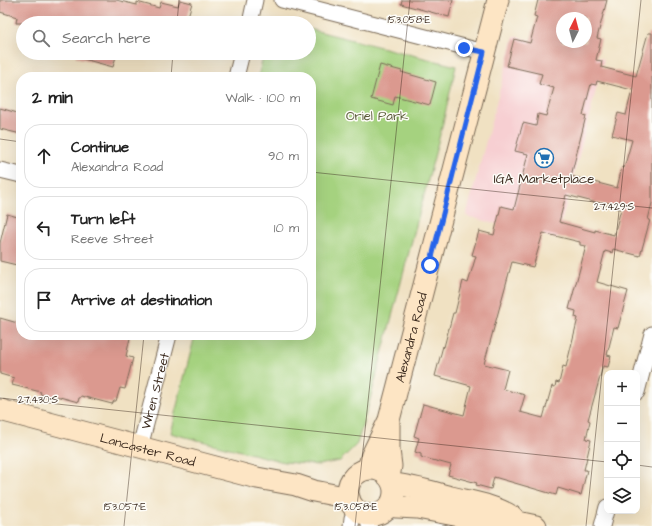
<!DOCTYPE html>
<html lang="en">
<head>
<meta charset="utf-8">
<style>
	:root { --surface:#fff; --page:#f2f2f2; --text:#222; --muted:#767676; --line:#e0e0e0 }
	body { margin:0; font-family:"Architects Daughter",sans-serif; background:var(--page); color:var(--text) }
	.controls { position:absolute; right:12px; bottom:12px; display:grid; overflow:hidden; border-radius:8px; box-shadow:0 4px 16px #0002 }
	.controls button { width:36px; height:36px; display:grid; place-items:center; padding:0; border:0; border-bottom:1px solid var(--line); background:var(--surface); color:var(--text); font:20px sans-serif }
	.compass { position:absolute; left:556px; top:12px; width:36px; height:36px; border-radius:50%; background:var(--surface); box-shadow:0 4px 16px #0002; rotate:6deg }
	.stop { position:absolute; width:12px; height:12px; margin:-9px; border:3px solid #2563eb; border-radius:50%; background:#fff }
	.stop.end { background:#2563eb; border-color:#fff; box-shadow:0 1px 4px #0008 }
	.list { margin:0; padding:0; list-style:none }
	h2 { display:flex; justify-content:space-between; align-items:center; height:52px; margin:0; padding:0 16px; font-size:17px }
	h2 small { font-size:13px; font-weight:400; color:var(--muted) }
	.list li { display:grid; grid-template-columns:26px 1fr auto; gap:12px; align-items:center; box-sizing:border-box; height:64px; margin:0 8px 8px; padding:0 8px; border:1px solid var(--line); border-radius:16px }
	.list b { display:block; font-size:15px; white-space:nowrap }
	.list p { margin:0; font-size:13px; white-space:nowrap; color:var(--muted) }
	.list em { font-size:13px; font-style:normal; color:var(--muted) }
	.icon { flex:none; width:22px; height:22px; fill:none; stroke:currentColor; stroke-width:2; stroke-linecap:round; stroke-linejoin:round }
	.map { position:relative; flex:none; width:652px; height:526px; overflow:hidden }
	.search { position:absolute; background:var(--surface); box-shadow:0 4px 16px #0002; left:16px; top:16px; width:300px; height:44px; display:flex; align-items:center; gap:10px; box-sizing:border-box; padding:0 14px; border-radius:22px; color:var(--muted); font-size:15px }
	.panel { position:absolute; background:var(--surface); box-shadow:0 4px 16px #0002; left:16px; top:72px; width:300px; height:268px; border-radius:16px }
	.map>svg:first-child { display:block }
	.built { fill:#f7cfd2 }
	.green { fill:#a5d27f; stroke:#707e4e }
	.building { fill:#db998f; fill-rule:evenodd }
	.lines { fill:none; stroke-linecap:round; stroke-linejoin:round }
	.street-casing { stroke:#7a6a57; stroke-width:17 }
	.secondary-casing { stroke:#7a6a57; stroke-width:23 }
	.street { stroke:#fff; stroke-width:15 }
	.secondary { stroke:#fde5c4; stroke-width:21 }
	.route { stroke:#2563eb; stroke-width:5 }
	.ticks { fill:none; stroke:#3b2a1e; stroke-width:1; stroke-opacity:0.45 }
	.labels { text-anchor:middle; stroke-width:3; stroke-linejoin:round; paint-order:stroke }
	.park-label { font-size:13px; fill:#5b5c3b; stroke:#fdfcf7 }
	.poi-label { font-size:13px; fill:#3b2a1e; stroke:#fdfcf7 }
	.street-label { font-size:13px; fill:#3b2a1e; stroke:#fdfcf7 }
	.ticks-label { font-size:10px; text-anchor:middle; fill:#3b2a1e; stroke:#fdfcf7; stroke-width:3; stroke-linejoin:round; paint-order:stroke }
</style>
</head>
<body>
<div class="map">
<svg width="652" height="526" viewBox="0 0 652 526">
	<rect width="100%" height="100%" fill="#fdfcf7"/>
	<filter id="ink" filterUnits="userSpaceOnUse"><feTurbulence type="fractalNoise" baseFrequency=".025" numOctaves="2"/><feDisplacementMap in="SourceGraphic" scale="8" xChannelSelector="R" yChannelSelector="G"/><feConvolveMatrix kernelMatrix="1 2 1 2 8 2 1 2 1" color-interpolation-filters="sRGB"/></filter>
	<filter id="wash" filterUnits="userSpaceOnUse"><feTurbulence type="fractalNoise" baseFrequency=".012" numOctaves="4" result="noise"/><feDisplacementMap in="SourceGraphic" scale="16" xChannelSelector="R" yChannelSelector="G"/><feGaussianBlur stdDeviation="0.9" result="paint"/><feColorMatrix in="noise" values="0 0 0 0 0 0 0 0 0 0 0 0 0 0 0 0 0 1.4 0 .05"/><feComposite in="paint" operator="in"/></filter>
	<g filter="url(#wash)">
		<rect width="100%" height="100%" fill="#f0e1c2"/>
		<polygon class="built" points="514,36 604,59 557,239 466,216"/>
		<polygon class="green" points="309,29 456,66 442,127 368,407 357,444 340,461 318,465 284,462 170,433 195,335 311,335 311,77 258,77 264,53 309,53"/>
		<g id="blocks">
			<g class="building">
				<polygon points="0,0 116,0 137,5 137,2 159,8 161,2 178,6 180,0 192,3 186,23 16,23 17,17 0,12"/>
				<polygon points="402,0 453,0 449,17 401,4"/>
				<path d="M538 0H607L597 38 601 39 596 60 602 61 601 67 636 76 648 33H652V203L648 220H650L640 256 613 249 612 253 605 251 597 282 628 291 618 328 614 327 607 355 611 356 608 367 603 366 588 420 590 421 586 439 591 440 584 470H587L581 495 558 488 556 495 494 477 491 489 476 485 477 483 448 475 451 465 421 457V454L415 452 419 438 414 436 423 404 464 415 471 386 435 376 443 346 444 347 453 313H455L463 281 468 283 476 256 472 255 479 231 494 235 501 206 514 209 528 154 515 151 523 123 536 126 538 114 546 116 554 88 539 84 542 74 507 66 514 39 530 43 537 17 534 16ZM562 18H586V42H562ZM597 81 632 90 626 115 618 113 612 135 632 140 624 168 622 167 617 188 571 176 586 116 583 115 591 84 596 85ZM566 195 621 209 614 235 595 230V232L559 222ZM543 233 580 242V245L586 246 569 309 576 311 575 317 578 318 566 367 563 366 559 383 556 382 555 387 552 386 543 418 520 412 525 395 503 389 508 370 484 364 512 262 533 267Z"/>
				<polygon points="76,53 117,53 113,67 76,57"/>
				<polygon points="380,65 402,71 401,72 436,82 430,105 395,96 393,105 371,99"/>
				<polygon points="0,108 21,114 21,134 0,129"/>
				<polygon points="7,214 21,218 21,266 0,261 0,243"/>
				<polygon points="0,318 21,324 21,335 127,335 126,337 130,338 126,356 133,358 125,389 120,388 116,401 114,401 112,404 81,396 80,398 79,398 78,402 56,396 55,398 40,394 41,392 12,385 14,378 0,374"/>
			</g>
		</g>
	</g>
	<g filter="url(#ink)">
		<use href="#blocks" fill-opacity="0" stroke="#7a6a57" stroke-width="1"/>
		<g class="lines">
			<g class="street-casing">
				<g id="street">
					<polyline points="282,0 484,52"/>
					<polyline points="250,23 255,0"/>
					<polyline points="236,77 242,53"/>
					<polyline points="0,170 21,175"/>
					<polyline points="637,392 652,334"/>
					<path id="s1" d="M140 447 169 335"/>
					<polyline points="351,526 352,518 356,510"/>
					<polyline points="369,526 372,515"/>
					<polyline points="602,526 607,507"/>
				</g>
			</g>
			<g class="secondary-casing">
				<g id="secondary">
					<path id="s2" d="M0 410 257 478 296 485 314 491 349 498"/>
					<path id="s3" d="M368 469 372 455 389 420 498 0"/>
					<circle cx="371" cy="492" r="23"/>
					<polyline points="389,477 391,466 389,450 389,424"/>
					<path d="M393 484C413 486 432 492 451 497 471 502 495 505 513 517"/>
					<polyline points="390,506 397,507 417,508 503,524 522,523 536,526"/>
				</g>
			</g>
			<use href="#street" class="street"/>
			<use href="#secondary" class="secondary"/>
		</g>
	</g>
	<g class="lines" filter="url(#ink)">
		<polyline class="route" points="430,265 484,52 464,48"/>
	</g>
	<path class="ticks" d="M177 23 179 0M171 77 173 53M0 139 21 142M311 172 652 208M0 398 607 462M637 465 652 467M124 526 144 335M355 526 410 0M586 526 641 0"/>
	<defs>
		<g id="supermarket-ring" transform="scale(1)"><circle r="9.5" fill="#fdfcf7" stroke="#1f6fb2" stroke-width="1.5"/><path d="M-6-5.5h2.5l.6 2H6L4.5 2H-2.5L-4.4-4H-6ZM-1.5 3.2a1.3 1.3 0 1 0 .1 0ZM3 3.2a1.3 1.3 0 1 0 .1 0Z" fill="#1f6fb2"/></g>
	</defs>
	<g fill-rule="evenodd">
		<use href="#supermarket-ring" x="544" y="158"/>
	</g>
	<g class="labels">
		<g class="park-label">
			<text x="377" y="120">Oriel Park</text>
		</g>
		<g class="poi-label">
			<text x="544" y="183">IGA Marketplace</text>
		</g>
		<g class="street-label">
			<text dy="5" stroke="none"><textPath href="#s3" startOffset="139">Alexandra Road</textPath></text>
			<text dy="5" stroke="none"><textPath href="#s1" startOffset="58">Wren Street</textPath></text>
			<text dy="5" stroke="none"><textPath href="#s2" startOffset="153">Lancaster Road</textPath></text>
		</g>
	</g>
	<g class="ticks-label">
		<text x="409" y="23">153.058°E</text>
		<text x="614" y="210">27.429°S</text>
		<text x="38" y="403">27.430°S</text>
		<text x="125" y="510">153.057°E</text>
		<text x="356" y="510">153.058°E</text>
	</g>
</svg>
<div class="controls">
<button>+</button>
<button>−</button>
<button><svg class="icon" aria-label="locate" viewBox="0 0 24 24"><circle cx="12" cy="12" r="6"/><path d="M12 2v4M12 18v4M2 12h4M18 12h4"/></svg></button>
<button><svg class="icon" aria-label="layers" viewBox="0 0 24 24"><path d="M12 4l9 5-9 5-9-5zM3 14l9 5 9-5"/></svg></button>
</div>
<svg class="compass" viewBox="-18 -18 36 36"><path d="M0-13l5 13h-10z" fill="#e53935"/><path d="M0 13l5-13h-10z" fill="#767676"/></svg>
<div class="stop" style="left:430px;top:265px"></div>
<div class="stop end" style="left:464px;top:48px"></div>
<div class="search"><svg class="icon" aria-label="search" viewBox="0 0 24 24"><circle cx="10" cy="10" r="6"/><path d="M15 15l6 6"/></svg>Search here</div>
<section class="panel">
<h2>2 min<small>Walk · 100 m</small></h2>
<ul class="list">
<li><svg class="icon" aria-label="ahead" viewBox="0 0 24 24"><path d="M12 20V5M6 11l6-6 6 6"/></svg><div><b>Continue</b><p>Alexandra Road</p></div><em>90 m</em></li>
<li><svg class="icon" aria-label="left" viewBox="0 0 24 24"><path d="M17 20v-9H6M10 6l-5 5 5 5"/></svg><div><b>Turn left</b><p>Reeve Street</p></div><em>10 m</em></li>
<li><svg class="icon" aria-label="arrive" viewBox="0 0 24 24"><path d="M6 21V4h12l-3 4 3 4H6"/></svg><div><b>Arrive at destination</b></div></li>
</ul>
</section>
</div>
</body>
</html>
